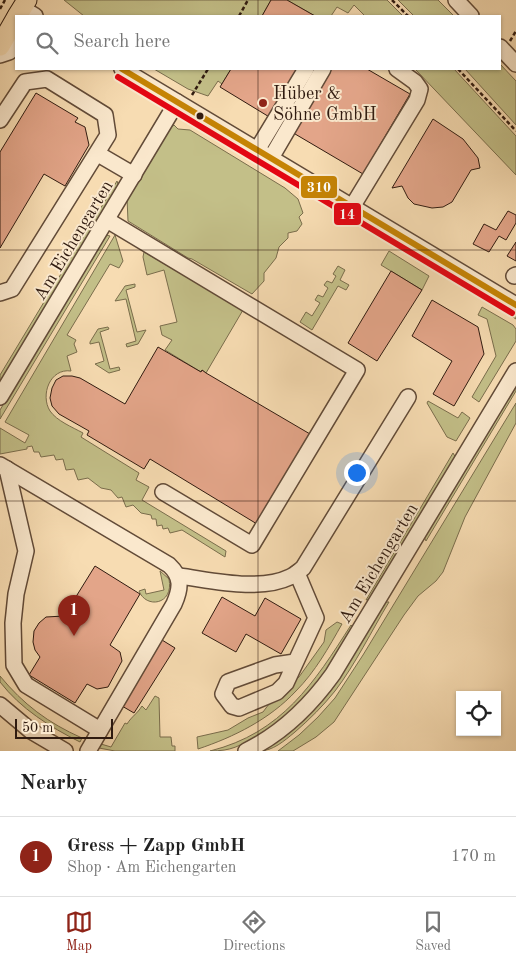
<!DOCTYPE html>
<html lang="en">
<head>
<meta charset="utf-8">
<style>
	:root { --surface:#fff; --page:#f6f6f6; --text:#222; --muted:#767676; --line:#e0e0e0; --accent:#8f2418 }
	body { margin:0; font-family:"Old Standard TT",serif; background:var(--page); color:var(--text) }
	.controls { position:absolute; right:15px; bottom:15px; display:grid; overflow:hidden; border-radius:0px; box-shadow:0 1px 4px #0004 }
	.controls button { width:45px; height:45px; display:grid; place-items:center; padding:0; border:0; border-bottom:1px solid var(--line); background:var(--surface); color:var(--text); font:25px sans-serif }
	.scale { position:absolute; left:15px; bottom:12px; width:98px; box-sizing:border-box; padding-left:5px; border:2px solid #301b10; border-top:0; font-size:14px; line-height:18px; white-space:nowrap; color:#301b10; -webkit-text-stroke:4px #fae8cd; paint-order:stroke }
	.you { position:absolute; left:356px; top:472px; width:18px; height:18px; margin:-12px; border:4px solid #fff; border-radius:50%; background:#1a73e8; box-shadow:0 0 0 8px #1a73e833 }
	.badge { display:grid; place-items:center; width:32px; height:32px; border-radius:50%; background:var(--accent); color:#fff; font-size:16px; font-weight:700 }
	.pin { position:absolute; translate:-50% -41px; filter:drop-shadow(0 1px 2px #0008) }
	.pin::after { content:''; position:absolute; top:26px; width:18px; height:15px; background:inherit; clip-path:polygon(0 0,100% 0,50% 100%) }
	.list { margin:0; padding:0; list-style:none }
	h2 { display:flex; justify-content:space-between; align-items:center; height:65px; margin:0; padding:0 20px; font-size:21px }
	h2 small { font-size:16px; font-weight:400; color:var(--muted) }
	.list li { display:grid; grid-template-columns:32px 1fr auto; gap:15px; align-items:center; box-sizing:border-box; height:80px; padding:0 20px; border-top:1px solid var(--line) }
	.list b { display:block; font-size:19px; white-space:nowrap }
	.list p { margin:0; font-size:16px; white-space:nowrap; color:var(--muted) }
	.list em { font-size:16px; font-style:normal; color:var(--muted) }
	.icon { flex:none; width:28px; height:28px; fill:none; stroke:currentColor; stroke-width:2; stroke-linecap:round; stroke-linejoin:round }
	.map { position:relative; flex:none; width:516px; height:751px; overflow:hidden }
	.search { position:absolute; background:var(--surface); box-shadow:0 1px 4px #0004; left:15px; right:15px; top:15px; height:55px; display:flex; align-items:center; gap:12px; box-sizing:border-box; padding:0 18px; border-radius:0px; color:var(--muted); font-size:19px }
	.sheet { height:145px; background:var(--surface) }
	nav { display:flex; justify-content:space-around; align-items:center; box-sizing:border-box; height:70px; border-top:1px solid var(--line); background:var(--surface); font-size:14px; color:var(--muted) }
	nav a { display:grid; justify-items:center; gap:2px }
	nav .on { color:var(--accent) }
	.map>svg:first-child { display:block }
	.green { fill:#c3bf88; stroke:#7a6d4c }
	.building { fill:#e3a589; stroke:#301b10 }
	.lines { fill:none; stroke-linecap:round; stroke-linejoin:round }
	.minor-casing { stroke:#624b38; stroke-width:18 }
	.major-casing { stroke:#301b10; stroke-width:21 }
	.path { stroke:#301b10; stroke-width:2.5; stroke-dasharray:4 2.5; stroke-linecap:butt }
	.minor { stroke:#fae8cd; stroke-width:15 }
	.major { stroke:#f7dcb2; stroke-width:19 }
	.bus-1-casing { stroke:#fae8cd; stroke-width:10 }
	.bus-2-casing { stroke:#fae8cd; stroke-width:10 }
	.bus-1 { stroke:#c58304; stroke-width:6 }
	.bus-2 { stroke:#e30613; stroke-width:6 }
	.grid { fill:none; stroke:#301b10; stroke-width:1; stroke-opacity:0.55 }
	.poi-dot { fill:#8f2418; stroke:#fae8cd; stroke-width:2 }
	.bus-dot { fill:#301b10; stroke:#fae8cd; stroke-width:2 }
	.labels { text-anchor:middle; stroke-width:4; stroke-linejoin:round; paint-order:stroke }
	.poi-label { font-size:18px; fill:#301b10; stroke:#fae8cd; text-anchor:start }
	.street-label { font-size:18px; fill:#301b10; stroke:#fae8cd }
	.line-badge { stroke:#fae8cd; stroke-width:2 }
	.badge-label { font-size:14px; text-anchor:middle; font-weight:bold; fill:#fff }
</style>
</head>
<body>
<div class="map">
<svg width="516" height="751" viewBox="0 0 516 751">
	<rect width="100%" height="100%" fill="#f7dcb2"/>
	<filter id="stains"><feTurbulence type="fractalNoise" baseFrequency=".004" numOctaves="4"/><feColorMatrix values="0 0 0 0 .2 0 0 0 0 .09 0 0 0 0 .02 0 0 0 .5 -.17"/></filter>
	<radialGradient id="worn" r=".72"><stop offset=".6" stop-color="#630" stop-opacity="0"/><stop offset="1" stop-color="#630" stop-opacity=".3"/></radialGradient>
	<g class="green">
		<polygon points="64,0 271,0 262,16 84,16"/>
		<polygon points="287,0 387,0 403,16 365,16 354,5 348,13 337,7 331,16 315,16"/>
		<polygon points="398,0 438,0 454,16 414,16"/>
		<polygon points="500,64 516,81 516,125 465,69 500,69"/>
		<polygon points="154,69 231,69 222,84 218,81 208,96 188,89"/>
		<polygon points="415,69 454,69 516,136 516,175"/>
		<polygon points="174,125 178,129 190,130 285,188 298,199 303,213 299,217 302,224 297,231 288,233 288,238 279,247 276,258 264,273 264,281 252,294 192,259 188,258 128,221 127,198 170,128"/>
		<polygon points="274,168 343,209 344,215 273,172"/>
		<polygon points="117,181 119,187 0,383 0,375"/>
		<polygon points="106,235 110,236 0,419 0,410"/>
		<path d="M115 235 123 261 119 268 110 264 67 335 76 340 74 344 77 352 67 356 71 371C50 368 40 395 50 411 57 421 72 427 83 433L81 437 139 473 136 480 149 487 142 500 226 551 225 557 182 530 170 533 168 528 163 529 162 525 157 526 156 519H152L151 515 141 513 133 505 126 507 122 497 118 498 111 490 101 488 88 478 78 480 74 469 66 470 63 459 56 460 54 455 41 457 39 452H34L32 446 27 447V449L0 454V428L25 443 29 435 5 422Z"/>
		<polygon points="389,251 429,276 422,290 381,265"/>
		<polygon points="144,252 243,310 206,373 202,370 201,372 165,350 172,340 162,335 160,326 177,322 164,270 147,275 143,257"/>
		<polygon points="338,266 345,270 340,280 349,285 346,290 338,286 312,330 300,322 306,312 312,316 320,303 315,300 318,295 323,297 328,288 324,285 327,281 332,283 336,276 333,274"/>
		<polygon points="454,275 516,313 516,319 448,277"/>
		<polygon points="135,284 135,287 126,290 137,332 146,330 138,344 127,347 126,344 136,341 126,299 115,301 125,286"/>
		<polygon points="482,307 513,325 516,329 516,341 479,402 472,397 496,356 487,319 478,315"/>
		<polygon points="108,327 109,329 100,332 110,369 119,367 120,370 109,373 95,364 104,361 99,342 90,344 90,342 98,329"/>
		<polygon points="516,383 516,391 426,541 424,537"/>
		<polygon points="428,401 458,418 462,412 470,418 456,441 447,437 427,403"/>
		<polygon points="516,403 516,423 465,517 443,572 436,581 418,596 404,615 334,722 316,737 293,751 278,751 299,735 318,717 335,698 363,655"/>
		<polygon points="453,453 456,458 371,599 366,600"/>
		<path d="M160 571 169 579C174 605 146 609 139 591L145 589 146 594 164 590Z"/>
		<path d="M384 602H389C372 630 355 665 335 691 323 706 310 719 295 732 284 741 273 751 259 751L277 740Z"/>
		<path d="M337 622 342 624C329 647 315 672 296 691 270 719 234 737 198 749L197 737 228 730 248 718 263 712 269 704 279 699 286 688 299 677 324 642 326 630Z"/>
		<path d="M351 625 354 628C327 671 303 711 257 736 239 746 232 751 210 751 282 733 314 683 351 625Z"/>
		<path d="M0 676C23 704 48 723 82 738L80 742C50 727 21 709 0 682Z"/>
		<path d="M155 696 159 698 160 737H171L172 746H175V751H115L99 748 101 744 111 747 125 723 127 724C132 716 137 714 142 706L146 710Z"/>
	</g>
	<g class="building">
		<polygon points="271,0 287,0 315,16 262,16"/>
		<polygon points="231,69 300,69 271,118 220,87"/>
		<polygon points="326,69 367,69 410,94 363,174 290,131"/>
		<polygon points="36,93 78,118 75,122 85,127 89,145 65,186 44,174 0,248 0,152"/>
		<polygon points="433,119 463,139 478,158 480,168 471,170 452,202 443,207 432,208 414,204 408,198 402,186 392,188"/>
		<polygon points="508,211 516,215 516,223 506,240 499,236 489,252 473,244 484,224 496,230"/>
		<polygon points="516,242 516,261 507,256"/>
		<polygon points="391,271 422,290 377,361 348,343"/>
		<polygon points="432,300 478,327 484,354 454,406 433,394 452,361 412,336"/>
		<polygon points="158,347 201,372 202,370 206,373 310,434 257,524 150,459 144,469 87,435 89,431 59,414 52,406 50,398 52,388 56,380 63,376 72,376 80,378 125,404"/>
		<polygon points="95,566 140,594 110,645 120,652 122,661 108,687 97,689 87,684 75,703 29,675 40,657 35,650 33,642 34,631 39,623 46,617 64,616"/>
		<polygon points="222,597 255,616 265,598 301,619 281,654 246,634 236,652 202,633"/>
		<polygon points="162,640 175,648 134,713 122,706"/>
	</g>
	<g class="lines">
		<g class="minor-casing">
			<g id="minor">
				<polyline points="456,0 471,16"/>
				<polyline points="22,8 35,16"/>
				<polyline points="500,47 516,64"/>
				<polyline points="0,55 9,52 16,46"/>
				<polyline points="122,69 516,305"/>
				<polyline points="0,120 25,82 47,79 105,115 108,135 12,289 0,293"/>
				<polyline points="257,150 306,69"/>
				<polyline points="98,154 134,175"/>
				<polyline points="271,158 323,69"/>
				<polyline points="352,207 417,100 420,89 415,82 397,69"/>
				<polyline points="107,220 357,370 252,545 163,492"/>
				<polyline points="514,276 516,275"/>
				<polyline points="0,397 177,102"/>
				<path d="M0 465 169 565C182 577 181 588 174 604L88 751"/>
				<polyline points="7,469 26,551 16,594 13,623 14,665 26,685 100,730"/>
				<path d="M179 576C211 580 259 592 290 577 295 575 299 571 303 568L408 397"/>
				<polyline points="295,662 275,665 228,682 223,694 232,706 239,708 277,692 286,683 316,618 297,573"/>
				<polyline points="0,705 31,731 65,751"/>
				<path d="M246 751C281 734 310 706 333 674L516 371"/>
			</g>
		</g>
		<g class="major-casing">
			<g id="major">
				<polyline points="17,16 27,0"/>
				<polyline points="0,46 16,18"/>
			</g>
		</g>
		<g class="path">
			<polyline points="392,0 408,16"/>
			<polyline points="0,9 5,0"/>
			<polyline points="239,16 248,0"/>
			<polyline points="510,41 516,31"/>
			<polyline points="458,69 516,131"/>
			<polyline points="192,95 208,69"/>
		</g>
		<use href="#minor" class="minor"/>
		<use href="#major" class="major"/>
		<g class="bus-1-casing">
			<polyline id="bus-1" points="122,69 516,305"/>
		</g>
		<g class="bus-2-casing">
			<polyline id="bus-2" points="118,77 512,313"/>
		</g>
		<use href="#bus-1" class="bus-1"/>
		<use href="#bus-2" class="bus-2"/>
	</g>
	<path class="grid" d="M258 0V16M258 69V751M0 250H516M0 501H516"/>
	<circle class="poi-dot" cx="263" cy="103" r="5"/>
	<circle class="bus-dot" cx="200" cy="116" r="4.5"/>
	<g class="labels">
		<g class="poi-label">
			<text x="273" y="99">Hüber &amp;<tspan x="273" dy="21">Söhne GmbH</tspan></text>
		</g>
		<g class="street-label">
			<text transform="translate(73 240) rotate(-59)" y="6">Am Eichengarten</text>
			<text transform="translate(378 563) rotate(-59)" y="6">Am Eichengarten</text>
		</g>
	</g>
	<g class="line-badge">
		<rect x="300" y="175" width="38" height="24" rx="5" fill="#c58304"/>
		<rect x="333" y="202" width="29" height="24" rx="5" fill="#e30613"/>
	</g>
	<g class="badge-label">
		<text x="319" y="192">310</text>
		<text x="347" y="219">14</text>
	</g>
	<rect width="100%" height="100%" filter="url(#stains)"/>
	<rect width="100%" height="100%" fill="url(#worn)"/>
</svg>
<div class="controls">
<button><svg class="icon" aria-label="locate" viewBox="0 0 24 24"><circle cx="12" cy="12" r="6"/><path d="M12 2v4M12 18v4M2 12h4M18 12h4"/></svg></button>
</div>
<div class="scale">50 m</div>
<div class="you"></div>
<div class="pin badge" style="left:74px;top:636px">1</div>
<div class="search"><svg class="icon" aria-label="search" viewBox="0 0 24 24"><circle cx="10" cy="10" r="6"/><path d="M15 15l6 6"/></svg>Search here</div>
</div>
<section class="sheet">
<h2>Nearby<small></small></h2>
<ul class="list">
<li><span class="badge">1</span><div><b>Gress + Zapp GmbH</b><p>Shop · Am Eichengarten</p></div><em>170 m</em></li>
</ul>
</section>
<nav>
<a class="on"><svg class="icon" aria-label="map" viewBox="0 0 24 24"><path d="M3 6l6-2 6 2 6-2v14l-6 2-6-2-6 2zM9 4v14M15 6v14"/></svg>Map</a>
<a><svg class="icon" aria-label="directions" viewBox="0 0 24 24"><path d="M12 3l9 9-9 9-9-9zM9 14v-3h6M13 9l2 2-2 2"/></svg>Directions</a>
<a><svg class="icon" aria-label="saved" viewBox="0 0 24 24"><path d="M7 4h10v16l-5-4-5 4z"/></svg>Saved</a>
</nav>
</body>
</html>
